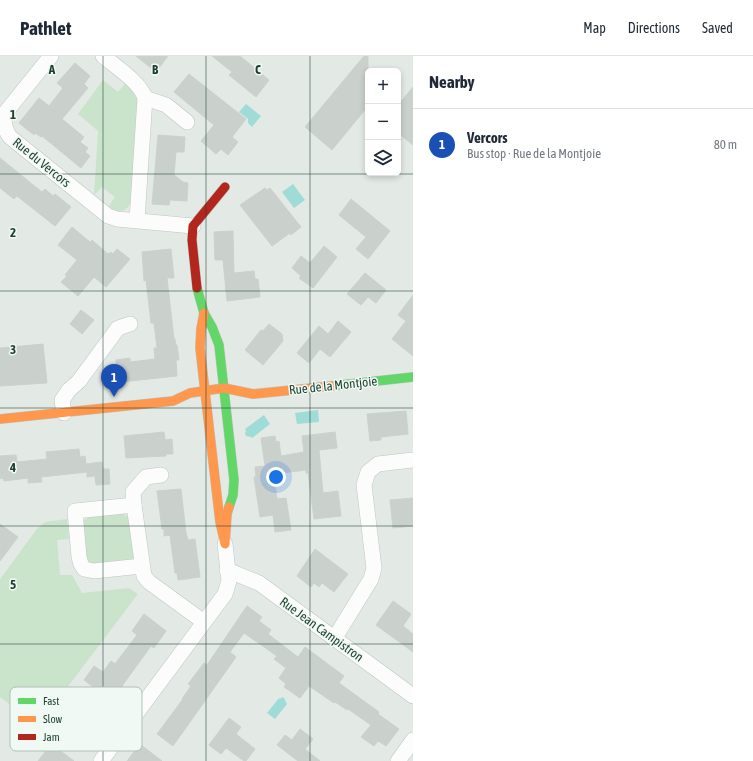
<!DOCTYPE html>
<html lang="en">
<head>
<meta charset="utf-8">
<style>
	:root { --surface:#fff; --page:#f2f2f3; --text:#1f2937; --muted:#747a83; --line:#e0e1e3; --accent:#d93025 }
	body { margin:0; font-family:"Asap Condensed",sans-serif; background:var(--page); color:var(--text) }
	.controls { position:absolute; right:12px; top:12px; display:grid; overflow:hidden; border-radius:6px; box-shadow:0 2px 6px #0003 }
	.controls button { width:36px; height:36px; display:grid; place-items:center; padding:0; border:0; border-bottom:1px solid var(--line); background:var(--surface); color:var(--text); font:20px sans-serif }
	.you { position:absolute; left:276px; top:421px; width:14px; height:14px; margin:-10px; border:3px solid #fff; border-radius:50%; background:#1a73e8; box-shadow:0 0 0 6px #1a73e833 }
	.badge { display:grid; place-items:center; width:26px; height:26px; border-radius:50%; background:var(--accent); color:#fff; font-size:13px; font-weight:700 }
	.pin { position:absolute; translate:-50% -33px; filter:drop-shadow(0 1px 2px #0008) }
	.pin::after { content:''; position:absolute; top:21px; width:14px; height:12px; background:inherit; clip-path:polygon(0 0,100% 0,50% 100%) }
	.list { margin:0; padding:0; list-style:none }
	h2 { display:flex; justify-content:space-between; align-items:center; height:52px; margin:0; padding:0 16px; font-size:17px }
	h2 small { font-size:13px; font-weight:400; color:var(--muted) }
	.list li { display:grid; grid-template-columns:26px 1fr auto; gap:12px; align-items:center; box-sizing:border-box; height:72px; padding:0 16px; border-top:1px solid var(--line) }
	.list b { display:block; font-size:15px; white-space:nowrap }
	.list p { margin:0; font-size:13px; white-space:nowrap; color:var(--muted) }
	.list em { font-size:13px; font-style:normal; color:var(--muted) }
	.icon { flex:none; width:22px; height:22px; fill:none; stroke:currentColor; stroke-width:2; stroke-linecap:round; stroke-linejoin:round }
	.map { position:relative; flex:none; width:413px; height:705px; overflow:hidden }
	header { display:flex; align-items:center; gap:24px; box-sizing:border-box; height:56px; padding:0 20px; background:var(--surface); border-bottom:1px solid var(--line) }
	header strong { font-size:19px }
	nav { display:flex; gap:22px; margin-inline-start:auto; font-size:14px }
	main { display:flex }
	aside { flex:1; background:var(--surface) }
	.map>svg:first-child { display:block }
	.green { fill:#cae4cc }
	.water { fill:#9fdcd8 }
	.building { fill:#cad0cc; stroke:#cbd2ce }
	.lines { fill:none; stroke-linecap:round; stroke-linejoin:round }
	.street-casing { stroke:#c0c6c2; stroke-width:16 }
	.fast-casing { stroke:#bcc5c0; stroke-width:10 }
	.slow-casing { stroke:#bcc5c0; stroke-width:10 }
	.jam-casing { stroke:#bcc5c0; stroke-width:10 }
	.street { stroke:#fbfcfb; stroke-width:15 }
	.fast { stroke:#63d668; stroke-width:9 }
	.slow { stroke:#ff974d; stroke-width:9 }
	.jam { stroke:#b3261e; stroke-width:9 }
	.grid { fill:none; stroke:#1f3e2f; stroke-width:1; stroke-opacity:0.55 }
	.labels { text-anchor:middle; stroke-width:3; stroke-linejoin:round; paint-order:stroke }
	.street-label { font-size:13px; fill:#1f3e2f; stroke:#f0f9f3 }
	.key { fill:#f0f9f3; stroke:#b1c1b8; stroke-width:1 }
	.key-label { font-size:11px; fill:#1f3e2f }
	.grid-label { font-size:13px; text-anchor:middle; font-weight:bold; fill:#1f3e2f; stroke:#f0f9f3; stroke-width:3; stroke-linejoin:round; paint-order:stroke }
</style>
</head>
<body>
<header>
<strong>Pathlet</strong>
<nav><a>Map</a><a>Directions</a><a>Saved</a></nav>
</header>
<main>
<div class="map">
<svg width="413" height="705" viewBox="0 0 413 705">
	<rect width="100%" height="100%" fill="#e3e9e5"/>
	<g class="green">
		<path d="M103 24 118 36 125 28 135 37 138 43 131 146C127 154 122 156 114 156L109 150 115 141 102 131 94 139 98 75 78 58Z"/>
		<polygon points="122,457 130,462 135,503 94,508 88,506 86,503 83,467 84,464 89,461"/>
		<polygon points="67,463 69,483 57,484 60,519 72,519 82,537 129,532 138,538 38,670 0,641 0,523 37,473 45,466"/>
	</g>
	<g class="water">
		<polygon points="246,48 261,60 252,71 248,67 248,63 239,56"/>
		<polygon points="293,128 305,144 294,152 282,136"/>
		<polygon points="318,354 319,366 297,368 295,357"/>
		<polygon points="264,359 270,368 252,382 251,381 246,380 245,377 246,375 245,373"/>
		<polygon points="282,641 284,642 287,648 275,663 267,657 279,642 280,643"/>
	</g>
	<g class="building">
		<polygon points="136,0 168,0 156,16"/>
		<polygon points="212,0 240,0 269,24 256,41 229,19 232,16"/>
		<polygon points="364,0 368,0 368,50 332,94 305,71"/>
		<polygon points="75,7 90,20 84,28 88,32 62,63 84,81 80,86 88,92 85,96 90,100 81,112 42,80 41,81 35,77 34,79 19,67 39,42 49,50 63,32 57,27"/>
		<polygon points="189,18 246,63 232,81 238,86 228,99 221,93 216,98 201,85 214,69 174,36"/>
		<polygon points="413,31 413,89 398,77 398,49"/>
		<polygon points="158,79 185,81 184,96 176,96 174,119 183,126 188,127 187,145 170,144 169,149 152,148"/>
		<polygon points="0,102 42,136 45,133 53,140 55,138 71,151 55,170 17,140 14,143 0,132"/>
		<polygon points="265,132 267,134 270,132 301,171 291,179 290,177 272,190 240,149"/>
		<polygon points="351,143 390,175 368,203 356,193 366,181 339,159"/>
		<polygon points="72,171 90,186 92,184 108,198 111,196 113,198 117,193 130,203 106,231 94,221 78,240 61,226 67,220 65,219 77,204 58,189"/>
		<polygon points="233,175 234,217 254,215 255,223 258,223 260,241 227,245 223,204 215,204 214,176"/>
		<polygon points="324,190 337,201 313,232 299,222 301,220 292,212 301,200 310,207"/>
		<polygon points="171,193 174,222 167,222 174,283 175,283 176,289 177,289 179,304 176,304 177,320 111,327 110,315 117,314 116,304 130,302 130,306 155,303 154,292 157,292 154,267 151,267 146,224 144,225 142,196"/>
		<polygon points="365,217 386,234 376,247 368,241 361,249 347,238"/>
		<polygon points="413,239 413,300 392,283 406,265 398,259"/>
		<polygon points="81,254 94,264 82,278 70,268"/>
		<polygon points="338,265 351,276 330,301 320,293 309,307 297,297 319,270 328,278"/>
		<polygon points="269,268 282,278 283,285 263,309 245,294 261,274 263,275"/>
		<polygon points="43,288 47,327 0,330 0,292"/>
		<polygon points="406,355 408,378 381,381 381,384 370,385 367,358"/>
		<polygon points="164,376 165,384 172,383 173,398 166,398 166,400 126,402 124,380"/>
		<polygon points="335,376 337,392 319,394 323,437 338,435 341,460 314,463 308,417 306,417 306,414 274,418 277,443 286,442 291,474 275,476 273,459 260,461 254,421 256,420 255,411 265,410 261,382 275,380 276,386 279,385 281,400 304,396 302,380"/>
		<polygon points="79,393 80,401 85,400 86,408 102,406 103,413 109,413 110,428 96,429 95,420 87,421 87,416 41,421 42,426 28,427 28,422 4,425 3,422 0,423 0,400 16,399 17,406 47,403 46,396"/>
		<polygon points="181,433 186,477 188,484 195,483 200,521 178,524 177,517 175,517 170,479 164,480 164,473 162,473 157,435"/>
		<polygon points="413,442 413,470 393,472 390,444"/>
		<polygon points="0,468 18,481 0,505"/>
		<polygon points="315,493 348,518 334,536 322,527 319,531 314,527 311,531 297,520"/>
		<polygon points="393,545 411,558 403,570 413,578 413,596 376,569"/>
		<polygon points="247,550 262,561 259,565 271,574 268,578 298,601 305,591 344,620 339,627 379,656 378,658 399,673 386,690 378,685 374,690 361,681 371,669 348,653 347,654 335,646 334,647 309,630 300,642 284,631 286,628 279,622 286,612 274,603 277,600 244,577 230,596 236,601 173,690 157,678 183,643 182,643 191,630 188,628 204,607 207,609"/>
		<polygon points="144,558 166,575 154,592 151,590 122,630 124,632 113,646 84,624 94,610 103,616 111,605 115,608 137,579 132,575"/>
		<polygon points="229,662 241,671 236,678 255,693 246,705 244,705 226,692 221,698 209,689"/>
		<polygon points="300,673 313,683 305,693 320,705 298,705 277,689 285,679 292,684"/>
		<polygon points="51,688 74,705 38,705"/>
		<polygon points="140,688 162,705 127,705"/>
	</g>
	<g class="lines">
		<g class="street-casing">
			<g id="street">
				<path d="M51 0 5 57C3 66 5 74 10 81L108 160 117 163 193 170"/>
				<path d="M103 0C116 11 140 26 145 42L137 164"/>
				<polyline points="145,42 166,49 187,66"/>
				<polyline points="64,357 62,344 69,334 79,325 118,272 130,268"/>
				<polyline points="134,449 133,436 146,421 161,419"/>
				<polyline points="142,510 94,515 84,513 81,508 79,501 75,455 134,449 144,520 149,526 204,566"/>
				<polyline points="227,514 259,527 413,640"/>
				<polyline points="334,583 371,523 374,512 364,429 368,416 378,408 413,404"/>
				<polyline points="101,705 225,538 229,525 225,488"/>
				<polyline points="398,705 413,684"/>
			</g>
		</g>
		<g class="fast-casing">
			<g id="fast">
				<polyline points="197,232 204,257 212,271 219,289 234,424 233,439 229,451"/>
				<polyline points="332,330 413,321"/>
			</g>
		</g>
		<g class="slow-casing">
			<g id="slow">
				<polyline points="204,257 201,273 200,292 220,466 225,488 227,458 229,451"/>
				<polyline points="0,363 173,345 190,337 224,332 253,338 332,330"/>
			</g>
		</g>
		<g class="jam-casing">
			<polyline id="jam" points="197,232 192,184 193,170 225,131"/>
		</g>
		<use href="#street" class="street"/>
		<use href="#fast" class="fast"/>
		<use href="#slow" class="slow"/>
		<use href="#jam" class="jam"/>
	</g>
	<path class="grid" d="M103 0V705M206 0V705M310 0V705M0 118H413M0 235H413M0 352H413M0 470H413M0 588H413"/>
	<g class="labels">
		<g class="street-label">
			<text transform="translate(42 106) rotate(39)" y="5">Rue du Vercors</text>
			<text transform="translate(333 329) rotate(-6)" y="5">Rue de la Montjoie</text>
			<text transform="translate(322 573) rotate(36)" y="5">Rue Jean Campistron</text>
		</g>
	</g>
	<rect x="10" y="631" width="132" height="64" rx="6" class="key"/>
	<rect x="18" y="642" width="18" height="6" fill="#63d668"/>
	<rect x="18" y="660" width="18" height="6" fill="#ff974d"/>
	<rect x="18" y="678" width="18" height="6" fill="#b3261e"/>
	<g class="key-label">
		<text x="43" y="649">Fast</text>
		<text x="43" y="667">Slow</text>
		<text x="43" y="685">Jam</text>
	</g>
	<g class="grid-label">
		<text x="52" y="18">A</text>
		<text x="155" y="18">B</text>
		<text x="258" y="18">C</text>
		<text x="13" y="63">1</text>
		<text x="13" y="181">2</text>
		<text x="13" y="298">3</text>
		<text x="13" y="416">4</text>
		<text x="13" y="533">5</text>
	</g>
</svg>
<div class="controls">
<button>+</button>
<button>−</button>
<button><svg class="icon" aria-label="layers" viewBox="0 0 24 24"><path d="M12 4l9 5-9 5-9-5zM3 14l9 5 9-5"/></svg></button>
</div>
<div class="you"></div>
<div class="pin badge" style="left:114px;top:341px;background:#1a4fb4">1</div>
</div>
<aside>
<h2>Nearby<small></small></h2>
<ul class="list">
<li><span class="badge" style="background:#1a4fb4">1</span><div><b>Vercors</b><p>Bus stop · Rue de la Montjoie</p></div><em>80 m</em></li>
</ul>
</aside>
</main>
</body>
</html>
